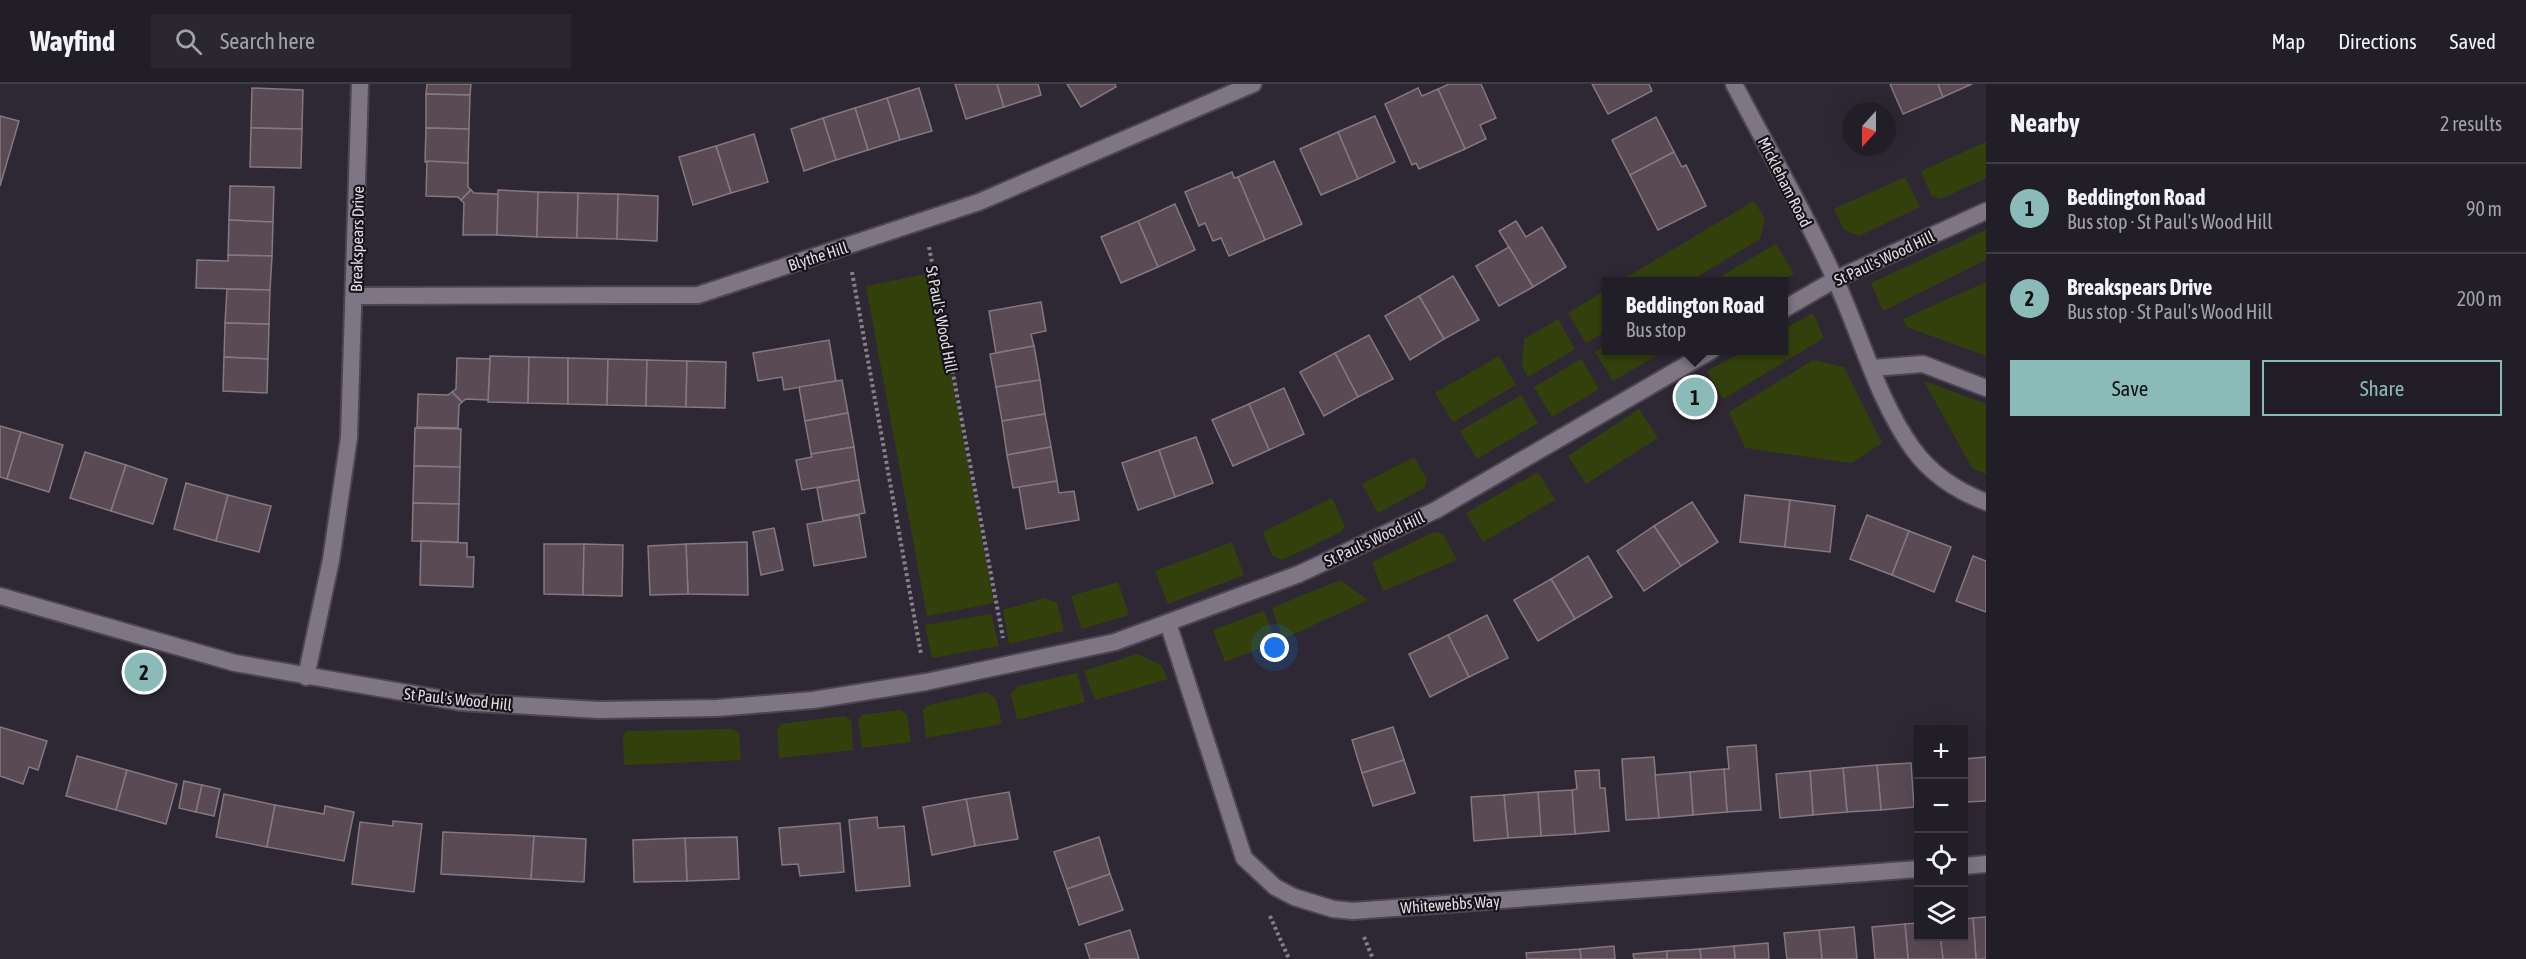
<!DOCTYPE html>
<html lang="en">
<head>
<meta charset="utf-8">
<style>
	:root { --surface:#221e27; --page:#2a272f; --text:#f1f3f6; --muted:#a2a2a7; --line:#3f3c44; --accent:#8bbbb9 }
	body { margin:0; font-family:"Asap Condensed",sans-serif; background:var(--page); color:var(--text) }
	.controls { position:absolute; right:18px; bottom:18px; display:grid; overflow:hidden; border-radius:0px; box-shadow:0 6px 24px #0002 }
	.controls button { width:54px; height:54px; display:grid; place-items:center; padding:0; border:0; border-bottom:2px solid var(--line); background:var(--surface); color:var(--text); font:30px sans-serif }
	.compass { position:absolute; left:1842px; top:18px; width:54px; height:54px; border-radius:50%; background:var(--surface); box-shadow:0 6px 24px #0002; rotate:201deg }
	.you { position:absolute; left:1275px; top:564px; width:21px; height:21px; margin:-15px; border:4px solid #fff; border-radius:50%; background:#1a73e8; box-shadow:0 0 0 9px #1a73e833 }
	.badge { display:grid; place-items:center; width:39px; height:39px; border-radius:50%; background:var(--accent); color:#111; font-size:20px; font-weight:700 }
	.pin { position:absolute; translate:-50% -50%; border:3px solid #fff; box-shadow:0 2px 6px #0006 }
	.popup { position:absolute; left:1602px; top:193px; width:186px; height:78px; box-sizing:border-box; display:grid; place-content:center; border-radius:0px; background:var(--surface); filter:drop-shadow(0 2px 4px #0005); font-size:20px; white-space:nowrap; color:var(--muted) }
	.popup b { font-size:22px; color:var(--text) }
	.popup::after { content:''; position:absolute; left:50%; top:100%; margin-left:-12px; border:12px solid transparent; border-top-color:var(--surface) }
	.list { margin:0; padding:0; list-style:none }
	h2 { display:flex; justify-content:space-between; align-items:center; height:78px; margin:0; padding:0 24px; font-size:26px }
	h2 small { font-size:20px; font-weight:400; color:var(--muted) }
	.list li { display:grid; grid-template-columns:39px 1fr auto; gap:18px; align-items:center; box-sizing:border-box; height:90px; padding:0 24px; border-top:2px solid var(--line) }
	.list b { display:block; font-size:22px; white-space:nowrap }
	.list p { margin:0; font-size:20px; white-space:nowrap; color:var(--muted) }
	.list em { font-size:20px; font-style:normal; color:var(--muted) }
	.actions { display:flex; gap:12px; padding:18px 24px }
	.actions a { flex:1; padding:14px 0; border:2px solid var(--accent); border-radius:0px; text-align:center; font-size:21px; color:var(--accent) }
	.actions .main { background:var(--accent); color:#111 }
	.icon { flex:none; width:33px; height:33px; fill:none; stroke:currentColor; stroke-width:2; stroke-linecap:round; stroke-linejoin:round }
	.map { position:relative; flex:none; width:1986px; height:875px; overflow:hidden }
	header { display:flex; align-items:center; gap:36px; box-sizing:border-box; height:84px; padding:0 30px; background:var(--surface); border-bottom:2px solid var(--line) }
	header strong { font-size:28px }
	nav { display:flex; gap:33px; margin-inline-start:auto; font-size:21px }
	.search { width:420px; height:54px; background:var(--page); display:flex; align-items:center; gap:15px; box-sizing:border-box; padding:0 21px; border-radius:0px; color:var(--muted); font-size:22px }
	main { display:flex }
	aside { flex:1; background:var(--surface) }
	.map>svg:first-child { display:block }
	.green { fill:#34400c }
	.building { fill:#594a54; stroke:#867781; stroke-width:1.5 }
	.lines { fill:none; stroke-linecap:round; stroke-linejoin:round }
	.minor-casing { stroke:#4b4651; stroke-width:20 }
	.tertiary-casing { stroke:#4b4651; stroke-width:20 }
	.path { stroke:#85808a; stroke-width:4; stroke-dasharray:3 3; stroke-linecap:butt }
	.minor { stroke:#7e7685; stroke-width:16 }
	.tertiary { stroke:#7e7685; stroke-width:16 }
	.labels { text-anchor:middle; stroke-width:4.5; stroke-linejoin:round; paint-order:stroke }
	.street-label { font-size:16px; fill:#e1dde6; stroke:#151218 }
</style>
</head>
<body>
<header>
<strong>Wayfind</strong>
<div class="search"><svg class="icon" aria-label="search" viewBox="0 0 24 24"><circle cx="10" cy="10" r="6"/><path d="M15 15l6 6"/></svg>Search here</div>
<nav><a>Map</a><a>Directions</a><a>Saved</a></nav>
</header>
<main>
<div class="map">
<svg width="1986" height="875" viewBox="0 0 1986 875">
	<rect width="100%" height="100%" fill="#2e2834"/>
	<g class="green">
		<polygon points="1986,58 1986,94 1941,115 1931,111 1921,87"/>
		<polygon points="1905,93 1920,123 1859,152 1844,146 1834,125"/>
		<polygon points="1754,117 1765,135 1760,155 1690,197 1620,197"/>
		<polygon points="1986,146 1986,176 1883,227 1871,199"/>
		<polygon points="1776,160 1794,190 1781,197 1713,197"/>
		<polygon points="932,189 994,519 927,532 866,202"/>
		<polygon points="1986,198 1986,272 1907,243 1903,235"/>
		<polygon points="1606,206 1606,247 1586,259 1568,229"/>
		<polygon points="1813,229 1824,254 1723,315 1707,287 1744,267 1784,266 1784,245"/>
		<polygon points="1558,235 1575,265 1528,293 1522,282 1524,255"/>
		<polygon points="1606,261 1606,266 1665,267 1613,297 1595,268"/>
		<polygon points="1499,272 1516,301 1453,338 1435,309"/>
		<polygon points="1581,275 1599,305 1552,333 1534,303"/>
		<polygon points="1813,276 1844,283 1882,359 1852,379 1745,364 1729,328"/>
		<polygon points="1924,297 1986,320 1986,390 1972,384"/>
		<polygon points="1521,311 1538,339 1477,375 1460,347"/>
		<polygon points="1639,325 1658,354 1586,400 1568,372"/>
		<polygon points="1414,373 1427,396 1424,404 1378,429 1362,400"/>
		<polygon points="1538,388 1555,416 1483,458 1466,429"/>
		<polygon points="1332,414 1345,442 1341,448 1282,476 1272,471 1263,448"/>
		<polygon points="1434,448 1443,450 1457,476 1383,507 1372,478"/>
		<polygon points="1232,458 1244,491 1168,520 1155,487"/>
		<polygon points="1340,496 1368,516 1283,555 1272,524"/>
		<polygon points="1118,498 1129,531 1082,545 1071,512"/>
		<polygon points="1044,514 1057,519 1064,547 1009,560 1003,526"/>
		<polygon points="1264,527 1276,558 1225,578 1213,546"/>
		<polygon points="991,530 999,562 932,574 925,541"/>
		<polygon points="1137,570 1161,581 1168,595 1095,616 1084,587"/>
		<polygon points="1077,589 1085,618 1017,636 1011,610 1018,602"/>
		<polygon points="987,608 996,615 1002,640 926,654 923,626 929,621"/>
		<polygon points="900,626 907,630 911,658 862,664 858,636 862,631"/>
		<polygon points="844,632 851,636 853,666 779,674 777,645 781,640"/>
		<polygon points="731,645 739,649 741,676 624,681 623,651 627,647"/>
	</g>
	<g class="building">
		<polygon points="427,0 471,0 470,11 426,10"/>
		<polygon points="955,0 997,0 1004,23 966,35"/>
		<polygon points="997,0 1038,0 1041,11 1004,23"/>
		<polygon points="1067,0 1115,0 1116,3 1081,23"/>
		<polygon points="1449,0 1481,0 1496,34 1480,41 1486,55 1465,65 1438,5"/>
		<polygon points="1592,0 1649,0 1652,7 1608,30"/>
		<polygon points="1890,0 1938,0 1943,13 1903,30"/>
		<polygon points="1938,0 1972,0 1943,13"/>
		<polygon points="252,4 303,6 302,45 251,44"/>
		<polygon points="919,4 932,47 900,56 887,14"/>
		<polygon points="1418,4 1422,12 1438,5 1465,65 1419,85 1416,79 1412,81 1385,20"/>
		<polygon points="426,10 470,11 469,45 426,44"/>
		<polygon points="887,14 900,56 868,66 855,24"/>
		<polygon points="855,24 868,66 836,76 823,34"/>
		<polygon points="0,32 19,37 0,102"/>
		<polygon points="1375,32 1395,78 1358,95 1338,48"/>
		<polygon points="1656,33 1674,68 1630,91 1612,56"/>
		<polygon points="823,34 836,76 804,87 791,45"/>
		<polygon points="251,44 302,45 301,84 250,83"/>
		<polygon points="426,44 469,45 468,79 425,78"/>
		<polygon points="1338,48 1358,95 1321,111 1300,65"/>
		<polygon points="754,50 768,98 731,109 716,62"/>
		<polygon points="716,62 731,109 693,121 679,73"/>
		<polygon points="1674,68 1682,83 1686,81 1706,122 1658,146 1630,91"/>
		<polygon points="427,77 468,79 468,103 471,106 461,116 458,113 426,112"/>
		<polygon points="1274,77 1302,140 1265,156 1238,93"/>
		<polygon points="1232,88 1234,94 1238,93 1265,156 1229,172 1221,154 1213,157 1205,139 1199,142 1185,108"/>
		<polygon points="230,102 274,103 273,138 229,136"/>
		<polygon points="471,106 474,109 498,110 497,151 463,151 464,119 461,116"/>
		<polygon points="498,106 538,108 537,153 497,151"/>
		<polygon points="538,108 578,109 577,154 537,153"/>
		<polygon points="578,109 618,110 617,155 577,154"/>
		<polygon points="618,110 658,112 657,157 617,155"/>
		<polygon points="1175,120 1195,166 1158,183 1138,137"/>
		<polygon points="229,136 273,138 272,172 228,171"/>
		<polygon points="1138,137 1158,183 1121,199 1101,153"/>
		<polygon points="1516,137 1526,153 1542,143 1566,183 1533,203 1499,147"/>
		<polygon points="1509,163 1533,203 1499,222 1476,182"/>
		<polygon points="228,171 272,172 270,206 196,204 197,176 228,177"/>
		<polygon points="1453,192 1479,236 1444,255 1419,212"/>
		<polygon points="227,205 270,206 269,240 225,239"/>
		<polygon points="1419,212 1444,255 1410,276 1385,232"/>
		<polygon points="1041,218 1046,247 1031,250 1034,262 996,269 989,227"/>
		<polygon points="225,239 269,240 268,275 224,273"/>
		<polygon points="1369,251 1393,295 1358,313 1335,269"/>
		<polygon points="829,256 836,297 784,306 782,293 758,297 753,269"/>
		<polygon points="1034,262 1040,296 996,303 990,270"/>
		<polygon points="1335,269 1358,313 1324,332 1300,288"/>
		<polygon points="490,272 529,273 528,319 488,318"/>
		<polygon points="224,273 268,275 267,309 223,307"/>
		<polygon points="529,273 568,274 568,320 528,319"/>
		<polygon points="457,274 490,275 488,316 466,315 462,318 452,308 456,305"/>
		<polygon points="568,274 608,275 607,321 568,320"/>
		<polygon points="608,275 647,276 646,322 607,321"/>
		<polygon points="647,276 687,277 686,323 646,322"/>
		<polygon points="687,277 726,278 725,324 686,323"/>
		<polygon points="842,296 848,329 805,337 799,303"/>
		<polygon points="1040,296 1045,330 1002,337 996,303"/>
		<polygon points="1284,304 1304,350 1269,366 1249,320"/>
		<polygon points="452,308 462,318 459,321 458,344 417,343 418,310 448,311"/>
		<polygon points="1249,320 1269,366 1233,382 1212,336"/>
		<polygon points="848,329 854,363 811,370 805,337"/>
		<polygon points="1045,330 1051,363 1007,371 1002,337"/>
		<polygon points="0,342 21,348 7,395 0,393"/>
		<polygon points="415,344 461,345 460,383 414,382"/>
		<polygon points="21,348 63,361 49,408 7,395"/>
		<polygon points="1196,353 1213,399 1175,413 1159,366"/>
		<polygon points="854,363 859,396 802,406 796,376 812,373 811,370"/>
		<polygon points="1051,363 1057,397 1013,404 1007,371"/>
		<polygon points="1159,366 1175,413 1138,426 1122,379"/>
		<polygon points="85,368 126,381 111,427 70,414"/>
		<polygon points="126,381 167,395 153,440 111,427"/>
		<polygon points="414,382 460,383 459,420 413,419"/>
		<polygon points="859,396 865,429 823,437 817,404"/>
		<polygon points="1057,397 1059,409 1074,407 1079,436 1026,445 1019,403"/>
		<polygon points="186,399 228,411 216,457 174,445"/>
		<polygon points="228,411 271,422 259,468 216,457"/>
		<polygon points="1745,411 1790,416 1785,463 1740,458"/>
		<polygon points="1790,416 1835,422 1830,468 1785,463"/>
		<polygon points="1692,418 1718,458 1681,482 1654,442"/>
		<polygon points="413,419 459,420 458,458 412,457"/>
		<polygon points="859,431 866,473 814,482 807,440"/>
		<polygon points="1867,431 1909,447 1892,491 1850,475"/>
		<polygon points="1654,442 1681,482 1644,507 1617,467"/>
		<polygon points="774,444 783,486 761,491 753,448"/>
		<polygon points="1909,447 1951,463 1934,508 1892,491"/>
		<polygon points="421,457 467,459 467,473 474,473 473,503 420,501"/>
		<polygon points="747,458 748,511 688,510 686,460"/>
		<polygon points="544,460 584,460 583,511 544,510"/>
		<polygon points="584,460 623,461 622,512 583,511"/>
		<polygon points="686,460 688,510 650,511 648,462"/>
		<polygon points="1588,472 1612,513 1575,535 1551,495"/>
		<polygon points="1973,472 1986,477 1986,528 1956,517"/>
		<polygon points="1551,495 1575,535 1538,557 1514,516"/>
		<polygon points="1487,531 1508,574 1469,593 1448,551"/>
		<polygon points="1448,551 1469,593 1430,613 1409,570"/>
		<polygon points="0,643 47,657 38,686 29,683 23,700 0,692"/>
		<polygon points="1393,643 1404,676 1362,689 1352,656"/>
		<polygon points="1756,661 1761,726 1727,728 1724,685 1729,685 1727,663"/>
		<polygon points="77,672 127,686 116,726 66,712"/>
		<polygon points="1654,673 1659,734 1626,736 1622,675"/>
		<polygon points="1986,673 1986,717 1966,718 1964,675"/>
		<polygon points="1404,676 1415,709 1373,722 1362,689"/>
		<polygon points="1911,679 1914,723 1881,726 1877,681"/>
		<polygon points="1877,681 1881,726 1847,728 1843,684"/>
		<polygon points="1843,684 1847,728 1813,731 1810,687"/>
		<polygon points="1724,685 1727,728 1693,731 1690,688"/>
		<polygon points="127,686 177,700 166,740 116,726"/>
		<polygon points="1599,686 1600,704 1605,704 1609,747 1575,750 1572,706 1577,705 1575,687"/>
		<polygon points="1810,687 1813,731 1780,734 1776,690"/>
		<polygon points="1690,688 1693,731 1659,734 1655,691"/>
		<polygon points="184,697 202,701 196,728 179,724"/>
		<polygon points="202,701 220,705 214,732 196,728"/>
		<polygon points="1572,706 1575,750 1541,752 1538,708"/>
		<polygon points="1009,708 1018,755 975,762 966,715"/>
		<polygon points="1538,708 1541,752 1508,754 1504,711"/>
		<polygon points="224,710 275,721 267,763 216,753"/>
		<polygon points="1504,711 1508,754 1474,757 1471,713"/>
		<polygon points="966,715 975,762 932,771 923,723"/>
		<polygon points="275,721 324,730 325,722 354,728 344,777 267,763"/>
		<polygon points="877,733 878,744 904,742 910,802 856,807 849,736"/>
		<polygon points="393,737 422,740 414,808 352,800 360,738 393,742"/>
		<polygon points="840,739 844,788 800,792 798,780 782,781 779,744"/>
		<polygon points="443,748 534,752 531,795 441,790"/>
		<polygon points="534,752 586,755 584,798 531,795"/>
		<polygon points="737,753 739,795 687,797 685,754"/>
		<polygon points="1099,753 1110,790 1067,805 1054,768"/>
		<polygon points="685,754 687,797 634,798 633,756"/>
		<polygon points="1110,790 1123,826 1079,841 1067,805"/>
		<polygon points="1986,833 1986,875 1976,875 1973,834"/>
		<polygon points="1973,834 1976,875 1943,875 1940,852 1964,852 1964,835"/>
		<polygon points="1918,839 1918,852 1940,852 1943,875 1908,875 1905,840"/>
		<polygon points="1905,840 1908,875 1875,875 1872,843"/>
		<polygon points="1854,843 1857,875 1822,875 1819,846"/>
		<polygon points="1130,846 1139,875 1090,875 1085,860"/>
		<polygon points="1819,846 1822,875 1787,875 1784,849"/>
		<polygon points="1768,859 1769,875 1735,875 1734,862"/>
		<polygon points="1614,862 1615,875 1581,875 1580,865"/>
		<polygon points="1734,862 1735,875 1701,875 1700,865"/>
		<polygon points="1580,865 1581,875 1527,875 1526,869"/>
		<polygon points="1700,865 1701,875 1667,875 1667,867"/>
		<polygon points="1667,867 1667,875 1634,875 1633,870"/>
	</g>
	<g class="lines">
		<g class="minor-casing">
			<g id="minor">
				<path d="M1734 0C1768 65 1805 129 1835 195 1861 251 1877 315 1913 365 1932 391 1957 407 1986 418"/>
				<polyline points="355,212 698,211 979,118 1253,0"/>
				<polyline points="1872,284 1923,280 1986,304"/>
				<polyline points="1168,539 1244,774 1275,803 1294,813 1333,825 1353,827 1918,785"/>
				<polyline points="306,593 331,476 349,353 360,0"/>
				<polyline points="1964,782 1986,780"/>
			</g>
		</g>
		<g class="tertiary-casing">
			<g id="tertiary">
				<polyline points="1784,225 1836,195 1986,127"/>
				<polyline points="0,512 235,579 460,618 599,626 717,624 813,616 926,598 1115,558 1299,490 1436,426 1712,266"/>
			</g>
		</g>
		<g class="path">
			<polyline points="929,163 1003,554"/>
			<polyline points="852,188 921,570"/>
			<polyline points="1270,832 1289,875"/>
			<polyline points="1364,853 1373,875"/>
		</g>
		<use href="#minor" class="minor"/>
		<use href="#tertiary" class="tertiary"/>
	</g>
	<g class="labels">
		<g class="street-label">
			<text transform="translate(1785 98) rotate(63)" y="6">Mickleham Road</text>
			<text transform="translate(357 155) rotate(-89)" y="6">Breakspears Drive</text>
			<text transform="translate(818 172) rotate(-18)" y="6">Blythe Hill</text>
			<text transform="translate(1884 174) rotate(-25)" y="6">St Paul's Wood Hill</text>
			<text transform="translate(942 235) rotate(79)" y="6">St Paul's Wood Hill</text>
			<text transform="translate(1374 455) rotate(-25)" y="6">St Paul's Wood Hill</text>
			<text transform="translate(458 615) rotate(6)" y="6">St Paul's Wood Hill</text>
			<text transform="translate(1450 820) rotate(-4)" y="6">Whitewebbs Way</text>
		</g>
	</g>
</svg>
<div class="controls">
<button>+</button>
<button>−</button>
<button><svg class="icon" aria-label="locate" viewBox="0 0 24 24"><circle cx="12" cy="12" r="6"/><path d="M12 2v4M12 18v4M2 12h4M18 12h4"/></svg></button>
<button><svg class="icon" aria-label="layers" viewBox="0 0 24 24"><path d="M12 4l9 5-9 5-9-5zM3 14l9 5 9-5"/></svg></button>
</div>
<svg class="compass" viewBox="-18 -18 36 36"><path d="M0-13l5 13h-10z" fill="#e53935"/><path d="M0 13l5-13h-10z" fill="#a2a2a7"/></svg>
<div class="you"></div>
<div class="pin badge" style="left:1695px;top:313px">1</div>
<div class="popup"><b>Beddington Road</b>Bus stop</div>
<div class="pin badge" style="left:144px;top:588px">2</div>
</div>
<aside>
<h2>Nearby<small>2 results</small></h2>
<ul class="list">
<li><span class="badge">1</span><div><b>Beddington Road</b><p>Bus stop · St Paul's Wood Hill</p></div><em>90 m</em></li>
<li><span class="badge">2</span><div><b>Breakspears Drive</b><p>Bus stop · St Paul's Wood Hill</p></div><em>200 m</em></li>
</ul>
<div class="actions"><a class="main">Save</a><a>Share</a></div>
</aside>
</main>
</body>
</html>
